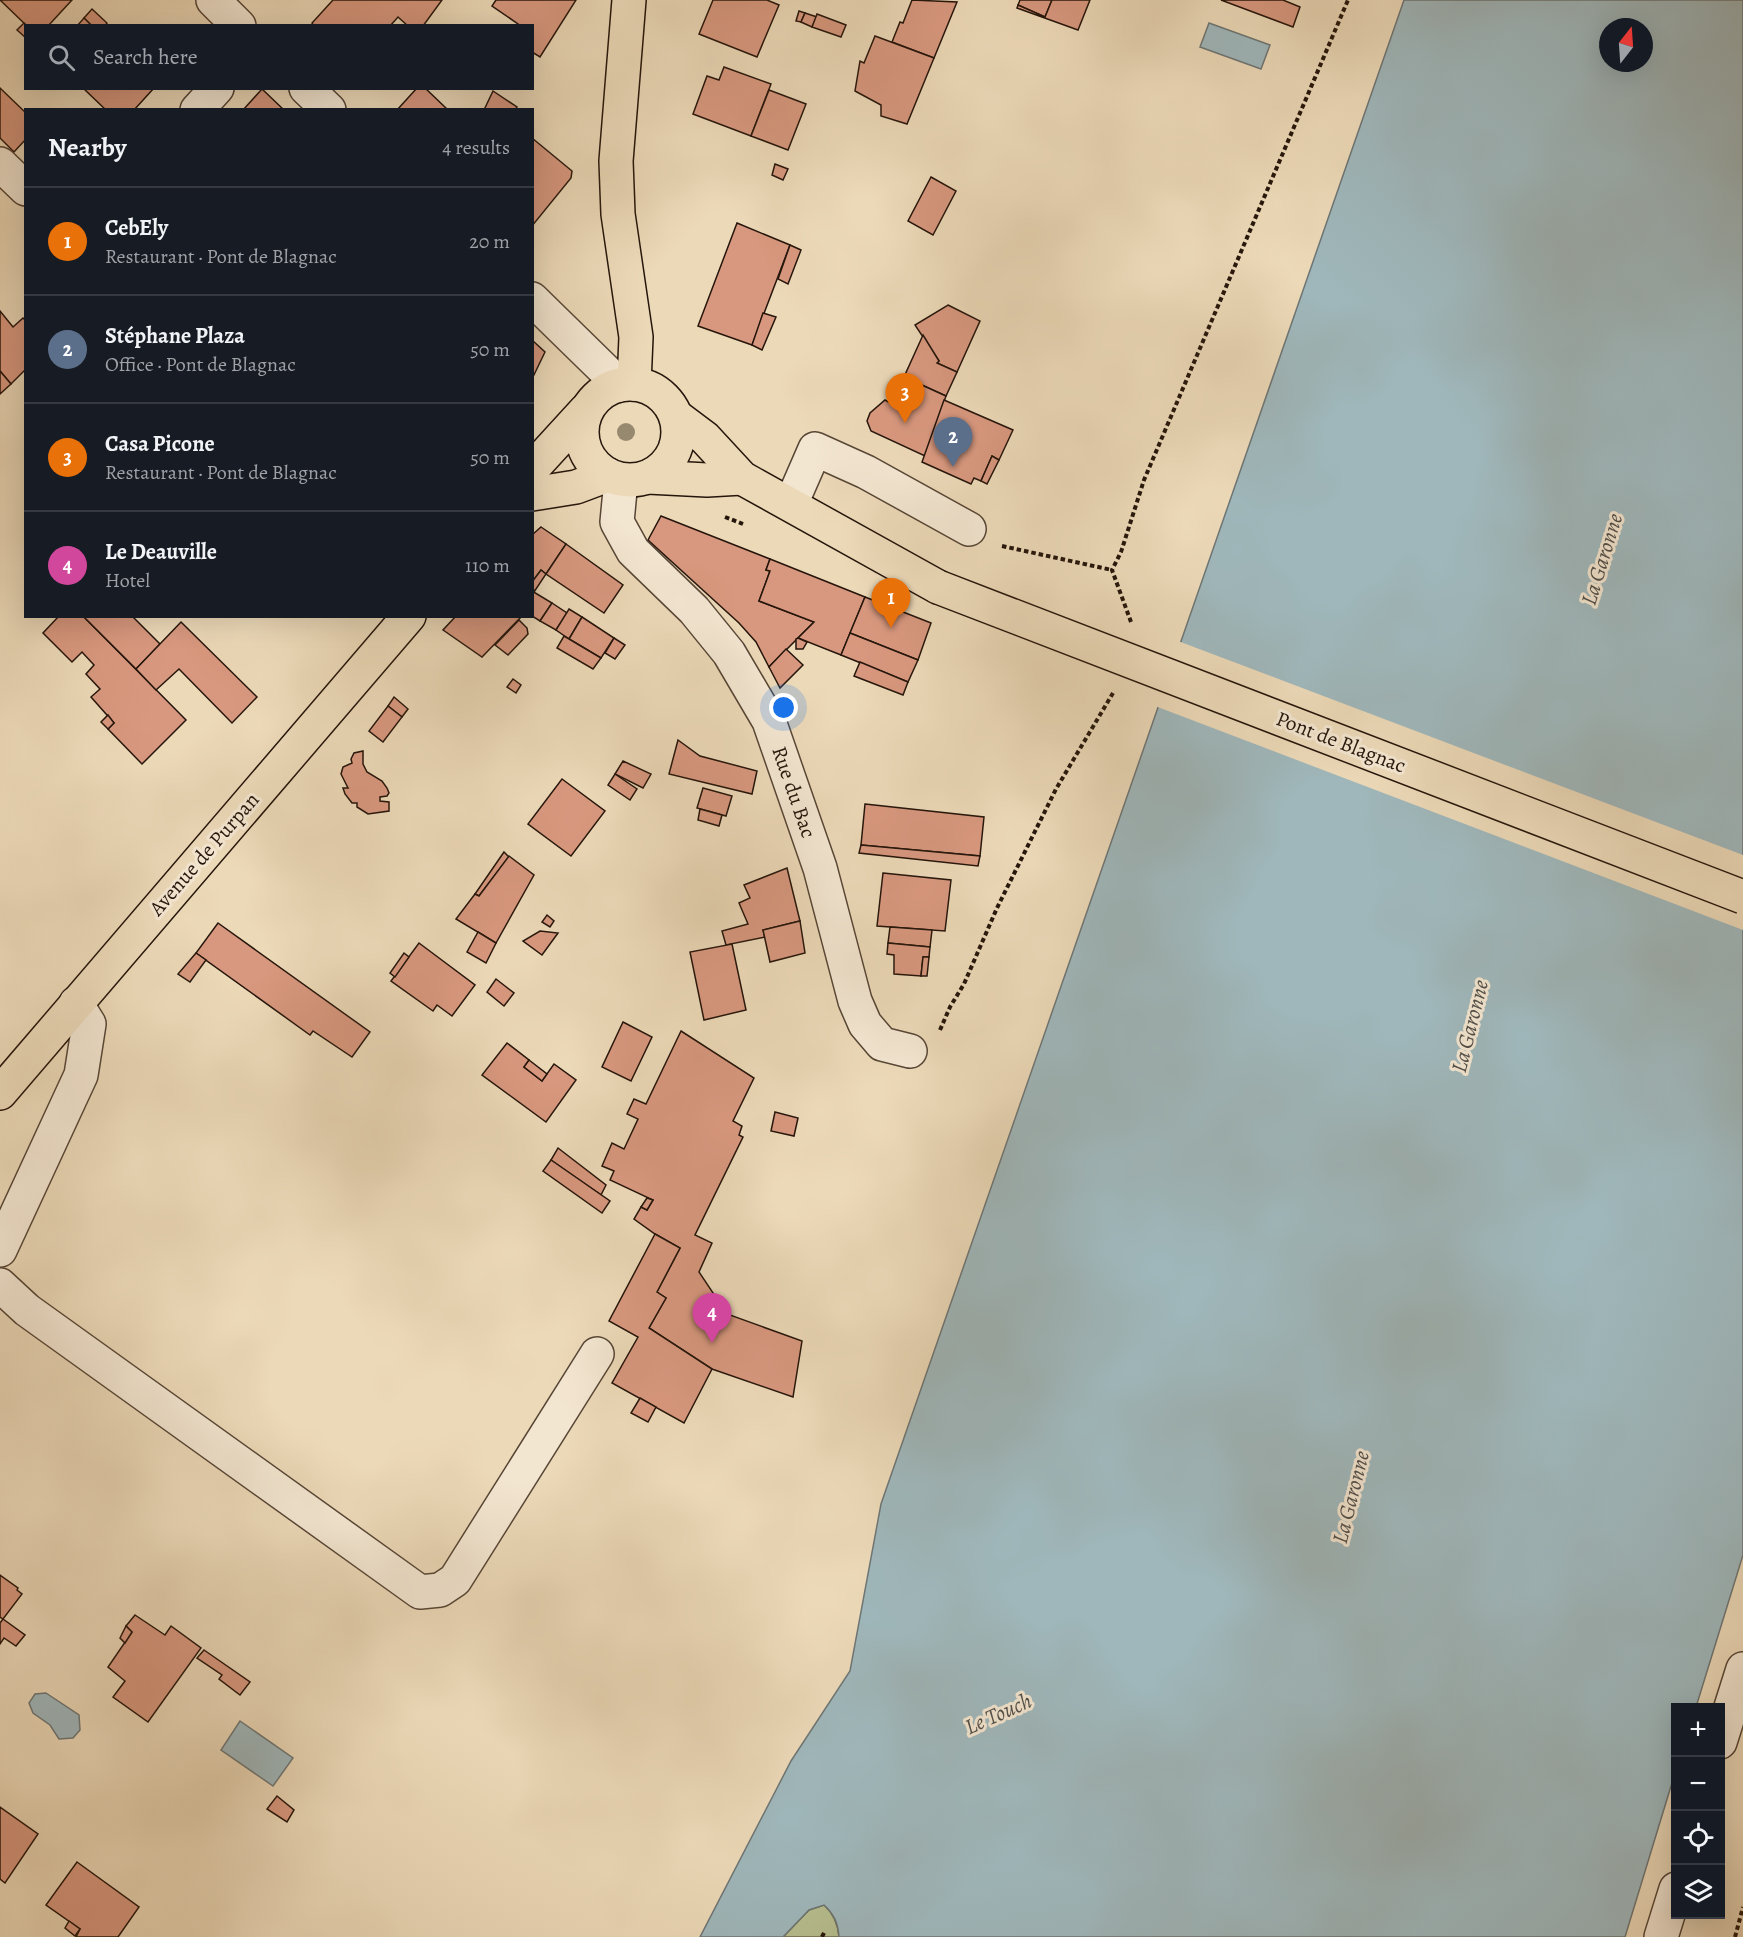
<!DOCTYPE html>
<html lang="en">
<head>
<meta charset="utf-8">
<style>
	:root { --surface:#171b24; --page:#242831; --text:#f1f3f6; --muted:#9ea1a6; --line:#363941; --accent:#0f766e }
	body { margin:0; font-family:Alegreya,serif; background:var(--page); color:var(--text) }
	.controls { position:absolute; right:18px; bottom:18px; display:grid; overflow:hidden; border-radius:0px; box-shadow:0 6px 24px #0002 }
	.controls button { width:54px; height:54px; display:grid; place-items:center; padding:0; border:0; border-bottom:2px solid var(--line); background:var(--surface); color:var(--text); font:30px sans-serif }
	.compass { position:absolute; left:1599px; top:18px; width:54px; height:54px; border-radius:50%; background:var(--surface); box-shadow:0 6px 24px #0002; rotate:17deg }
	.you { position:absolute; left:784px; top:708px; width:21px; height:21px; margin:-15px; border:4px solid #fff; border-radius:50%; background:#1a73e8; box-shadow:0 0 0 9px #1a73e833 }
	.badge { display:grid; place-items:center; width:39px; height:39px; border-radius:50%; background:var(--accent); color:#fff; font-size:20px; font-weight:700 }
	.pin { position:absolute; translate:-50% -50px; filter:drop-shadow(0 2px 3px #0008) }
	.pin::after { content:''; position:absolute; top:32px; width:21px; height:18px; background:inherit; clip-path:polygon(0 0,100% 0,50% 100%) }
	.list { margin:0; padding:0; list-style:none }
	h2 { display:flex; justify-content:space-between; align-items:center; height:78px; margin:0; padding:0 24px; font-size:26px }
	h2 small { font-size:20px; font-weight:400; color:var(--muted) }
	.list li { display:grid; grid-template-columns:39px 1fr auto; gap:18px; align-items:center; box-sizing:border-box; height:108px; padding:0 24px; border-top:2px solid var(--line) }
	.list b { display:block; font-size:22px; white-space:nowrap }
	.list p { margin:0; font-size:20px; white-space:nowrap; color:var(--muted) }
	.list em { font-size:20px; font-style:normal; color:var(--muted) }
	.icon { flex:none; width:33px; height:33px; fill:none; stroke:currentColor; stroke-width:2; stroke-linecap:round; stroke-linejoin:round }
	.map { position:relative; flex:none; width:1743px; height:1937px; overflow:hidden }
	.search { position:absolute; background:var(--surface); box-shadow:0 6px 24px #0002; left:24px; top:24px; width:510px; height:66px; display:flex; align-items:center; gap:15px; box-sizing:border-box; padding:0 21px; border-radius:0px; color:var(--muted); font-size:22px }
	.panel { position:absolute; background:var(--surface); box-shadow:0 6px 24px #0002; left:24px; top:108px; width:510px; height:510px; border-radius:0px }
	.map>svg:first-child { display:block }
	.green { fill:#b7bf90; stroke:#6e6a4e; stroke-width:1.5 }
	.water { fill:#9fb7bb; stroke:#6e7675; stroke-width:1.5; fill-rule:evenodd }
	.pier { fill:#ecd9b8 }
	.building { fill:#d8987f; stroke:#25150b; stroke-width:1.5 }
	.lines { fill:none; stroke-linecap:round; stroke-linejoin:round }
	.minor-casing { stroke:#574636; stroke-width:36 }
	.major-casing { stroke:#25150b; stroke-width:36 }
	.path { stroke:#25150b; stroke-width:4; stroke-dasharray:4.5 3; stroke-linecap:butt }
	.minor { stroke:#f3e6d1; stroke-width:33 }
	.major { stroke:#ecd9b8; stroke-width:33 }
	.major-bridge-casing { stroke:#25150b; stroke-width:36; stroke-linecap:butt }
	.major-bridge { stroke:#ecd9b8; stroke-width:33 }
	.tree { fill:#97896f }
	.labels { text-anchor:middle; stroke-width:6; stroke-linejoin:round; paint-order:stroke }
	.street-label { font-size:21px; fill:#25150b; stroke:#f3e6d1 }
	.water-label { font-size:22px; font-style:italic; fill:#504e49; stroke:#f3e6d1 }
</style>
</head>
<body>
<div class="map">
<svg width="1743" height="1937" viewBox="0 0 1743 1937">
	<rect width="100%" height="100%" fill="#ecd9b8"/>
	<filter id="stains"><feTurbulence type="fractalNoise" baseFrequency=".00333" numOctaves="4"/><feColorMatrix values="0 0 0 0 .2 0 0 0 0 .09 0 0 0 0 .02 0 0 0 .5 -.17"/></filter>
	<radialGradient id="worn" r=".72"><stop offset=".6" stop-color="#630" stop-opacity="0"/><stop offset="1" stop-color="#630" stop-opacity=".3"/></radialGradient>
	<path class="green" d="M824 1905C834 1914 838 1924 839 1937H783L809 1910Z"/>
	<g class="water">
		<path d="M1404 0H1743V1555L1696 1707 1676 1708 1675 1773 1625 1937H839C838 1923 834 1914 824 1905L809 1910 783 1937H700L791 1761 850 1671 881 1504ZM1608 27H1644V63H1608Z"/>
		<polygon points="1209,23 1270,45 1261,69 1200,47"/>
		<polygon points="46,1693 79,1715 80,1730 73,1738 59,1739 50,1725 33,1713 29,1703 35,1694"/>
		<polygon points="240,1721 293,1758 273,1786 221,1750"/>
	</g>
	<polygon class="pier" points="1178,641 1743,855 1743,930 1155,706"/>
	<g class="building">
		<polygon points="0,0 72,0 48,26 27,26"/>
		<polygon points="333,0 442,0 423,26 408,26 398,17 390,26 314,26 312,23"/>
		<polygon points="496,0 576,0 540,57 532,52 532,26 521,26 492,6"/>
		<polygon points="713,0 767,0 779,5 757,57 699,34"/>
		<polygon points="912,0 957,2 934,58 892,42 900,22 903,23"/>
		<polygon points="1020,0 1052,0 1045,17 1018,5"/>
		<polygon points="1052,0 1090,0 1078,30 1017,8 1018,5 1045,17"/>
		<polygon points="1221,0 1283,0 1300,7 1293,27"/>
		<polygon points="92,9 107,23 105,26 92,26 84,18"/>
		<polygon points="799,11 805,13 801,22 796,21"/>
		<polygon points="805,13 817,17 812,27 801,22"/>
		<polygon points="817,14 846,25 841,37 812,27"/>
		<polygon points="84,18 92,26 77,26"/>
		<polygon points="24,23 27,26 26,38 17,30"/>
		<polygon points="875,36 934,58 907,124 881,116 881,105 855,91 860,61 864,63"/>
		<polygon points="724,67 771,84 751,136 693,114 707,76 719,80"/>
		<polygon points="0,88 26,113 26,139 14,152 0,138"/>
		<polygon points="83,88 154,88 134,110 106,110"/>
		<polygon points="417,88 425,88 448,110 397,110"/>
		<polygon points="262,89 284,110 243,110"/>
		<polygon points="769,90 806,104 788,150 751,136"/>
		<polygon points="493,91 517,107 515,110 484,110"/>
		<polygon points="532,138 572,171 571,178 532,226"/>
		<polygon points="775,164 788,169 783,180 772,175"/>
		<polygon points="931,177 956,191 933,235 908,221"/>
		<polygon points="737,223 790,245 752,345 698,326"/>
		<polygon points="790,245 801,250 788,284 778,279"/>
		<polygon points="948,305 980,321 957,372 937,363 939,361 915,325"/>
		<polygon points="0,311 13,327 23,318 26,321 26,369 11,384 0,371"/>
		<polygon points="763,313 776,317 762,350 752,345"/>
		<polygon points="923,335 939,361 937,363 957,372 946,396 904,377"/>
		<polygon points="532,340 545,352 532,379"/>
		<polygon points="0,371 11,384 0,394"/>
		<polygon points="904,377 946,396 925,456 871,431 867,421 870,413 885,400 892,404 899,389 892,386 896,378 902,381"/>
		<polygon points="944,400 1013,430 999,460 992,456 981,481 974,478 971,484 922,462"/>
		<polygon points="992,456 999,460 987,484 981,481"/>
		<polygon points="661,516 770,559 766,570 770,571 759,601 814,622 769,667 756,642 739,623 648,540"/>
		<polygon points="541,527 566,544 546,574 541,570 532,582 532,535"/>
		<polygon points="566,544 623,585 604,613 546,574"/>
		<polygon points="770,559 865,597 841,655 798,638 814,622 759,601 770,571 766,570"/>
		<polygon points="541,570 546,574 534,592 532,582"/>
		<polygon points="532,591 552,603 540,621 532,616"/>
		<polygon points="865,597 931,623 918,660 850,633"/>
		<polygon points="552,603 567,613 556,630 540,621"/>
		<polygon points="569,609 582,617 569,639 556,630"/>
		<polygon points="59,616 83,616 186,720 142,764 108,729 114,723 91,697 100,689 86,674 94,665 82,652 72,662 43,633"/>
		<polygon points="86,616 132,616 160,644 136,669 85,618"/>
		<polygon points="456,616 522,616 482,657 443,630"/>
		<polygon points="582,617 614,638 601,658 569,639"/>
		<polygon points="519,620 527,628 528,634 508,655 495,645"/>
		<polygon points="181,622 257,697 232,723 179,669 156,690 136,669"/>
		<polygon points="850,633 918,660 908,682 841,655"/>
		<polygon points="564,636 601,658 593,669 557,648"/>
		<polygon points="614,638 625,645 615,659 605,653"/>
		<polygon points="798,638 807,642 803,649 796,649 796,639"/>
		<polygon points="786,649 803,665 780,688 769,667"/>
		<polygon points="860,662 908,682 903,695 854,676"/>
		<polygon points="513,679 521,685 516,693 507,687"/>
		<polygon points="394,697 408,709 402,717 388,706"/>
		<polygon points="388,706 402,717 383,742 369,731"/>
		<polygon points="108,715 114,723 108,729 101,722"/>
		<polygon points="678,740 700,756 757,771 752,794 669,774"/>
		<polygon points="363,751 363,764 367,772 382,781 387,788 389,793 387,796 380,797 380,801 389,802 389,811 368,814 357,807 357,803 352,803 345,794 343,788 348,788 341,774 343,767 352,763 351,759 354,753"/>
		<polygon points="623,761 651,774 643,788 615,774"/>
		<polygon points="615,774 637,789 630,800 608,785"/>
		<polygon points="562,779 605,811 571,856 528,824"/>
		<polygon points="703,788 732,796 726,816 697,808"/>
		<polygon points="865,804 984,817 980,856 861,845"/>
		<polygon points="700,809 722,815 719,826 698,820"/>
		<polygon points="861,845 980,856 978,866 859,853"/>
		<polygon points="504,852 509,857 479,896 475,894"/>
		<polygon points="509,856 534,875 496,943 456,919 475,894 479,896"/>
		<polygon points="787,868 800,921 763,930 765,937 726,945 722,931 748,924 739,903 750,898 744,885"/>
		<polygon points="883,873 951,880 945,931 877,926"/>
		<polygon points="547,915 554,921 550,927 542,922"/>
		<polygon points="800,921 805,953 770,962 763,930"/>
		<polygon points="218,923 370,1032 352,1057 313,1031 310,1035 196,953"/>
		<polygon points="890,927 932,930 930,947 888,943"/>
		<polygon points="540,931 558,933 542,955 523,941"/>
		<polygon points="478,932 496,943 486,963 467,952"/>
		<polygon points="419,943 475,985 452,1016 437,1005 433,1011 391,981"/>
		<polygon points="888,943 930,947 929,957 923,957 921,976 894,974 894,955 887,954"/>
		<polygon points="732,944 746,1010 704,1020 690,952"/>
		<polygon points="196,953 206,960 190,982 178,974"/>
		<polygon points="404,953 409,957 395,977 390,973"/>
		<polygon points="923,957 929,957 927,976 921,976"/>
		<polygon points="496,979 514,993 504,1006 487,992"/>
		<polygon points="623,1022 652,1037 631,1081 602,1067"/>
		<polygon points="681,1031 754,1078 733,1121 742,1126 739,1135 743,1137 695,1235 712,1243 699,1272 727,1314 802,1341 793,1397 712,1369 649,1328 666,1298 657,1292 680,1248 655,1234 634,1219 641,1207 647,1210 653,1200 610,1180 614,1171 602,1166 612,1143 624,1149 638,1119 627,1114 634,1099 646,1104"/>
		<polygon points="507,1043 529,1060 524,1067 542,1081 554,1064 576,1080 546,1122 482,1075"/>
		<polygon points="529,1060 547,1074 542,1081 524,1067"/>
		<polygon points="775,1112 798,1118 794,1136 771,1131"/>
		<polygon points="558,1148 606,1185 601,1195 551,1160"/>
		<polygon points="551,1160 610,1201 602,1213 543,1171"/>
		<polygon points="647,1198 653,1200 647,1210 641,1207"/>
		<polygon points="655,1234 680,1248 657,1292 666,1298 649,1328 712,1369 684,1423 612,1383 638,1337 609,1321"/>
		<polygon points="640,1398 656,1407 648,1422 631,1413"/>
		<polygon points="0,1575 18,1588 17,1590 22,1594 3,1619 0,1617"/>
		<polygon points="135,1615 165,1635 171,1626 201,1648 148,1722 113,1697 125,1681 108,1667 132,1632 126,1626"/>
		<polygon points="3,1619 25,1635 16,1646 4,1638 0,1644 0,1623"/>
		<polygon points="126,1626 132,1632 125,1643 120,1638"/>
		<polygon points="204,1650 250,1682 240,1695 219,1679 222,1675 197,1658"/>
		<polygon points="277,1796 294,1810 287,1822 267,1809"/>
		<polygon points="0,1807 38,1834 5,1883 0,1879"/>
		<polygon points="77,1862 139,1907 118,1937 76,1937 80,1929 46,1905"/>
		<polygon points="69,1921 80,1929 75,1936 65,1928"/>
	</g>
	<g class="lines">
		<g class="minor-casing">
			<g id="minor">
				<polyline points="213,0 239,26"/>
				<polyline points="306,88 329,110"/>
				<polyline points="197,110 217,88"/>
				<polyline points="0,164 26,189"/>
				<polyline points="532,299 620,385"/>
				<polyline points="621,480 617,522 633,551 694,610 729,653 769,721 820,868 855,1001 865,1024 882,1044 910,1051"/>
				<polyline points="791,504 815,449 866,472 969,529"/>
				<polyline points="0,1250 81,1075 89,1024 76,1003"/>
				<polyline points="0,1285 27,1310 420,1592 440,1590 455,1580 597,1354"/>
				<polyline points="1720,1742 1743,1669"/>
				<polyline points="1661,1937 1676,1889"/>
			</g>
		</g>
		<g class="major-casing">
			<g id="major">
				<polyline points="629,0 616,161 618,214 636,337 634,384"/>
				<circle cx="630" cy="432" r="48"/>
				<polyline points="677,417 705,438 742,478 938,587"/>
				<polyline points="532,469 586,410"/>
				<polyline points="648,477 707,480 742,478"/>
				<polyline points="532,494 576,487 608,475"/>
				<polyline points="0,1093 409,616"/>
			</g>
		</g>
		<g class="path">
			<polyline points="725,517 743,524"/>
			<polyline points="1002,546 1112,570"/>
			<polyline points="1131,622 1112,570 1121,552 1144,480 1348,0"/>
			<polyline points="940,1030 950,1007 964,984 997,908 1056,789 1113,693"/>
			<polyline points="822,1937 825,1931"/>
			<polyline points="1735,1937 1743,1907"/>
		</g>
		<use href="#minor" class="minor"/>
		<use href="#major" class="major"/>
		<g class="major-bridge-casing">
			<polyline id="major-bridge" points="938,587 1743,897"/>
		</g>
		<use href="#major-bridge" class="major-bridge"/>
	</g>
	<circle class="tree" cx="626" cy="432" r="9"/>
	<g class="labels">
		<g class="street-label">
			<text transform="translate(1341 742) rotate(21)" y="7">Pont de Blagnac</text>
			<text transform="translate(794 792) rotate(71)" y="7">Rue du Bac</text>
			<text transform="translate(204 854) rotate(-49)" y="7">Avenue de Purpan</text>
		</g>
		<g class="water-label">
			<text transform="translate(1601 559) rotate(-73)" y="8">La Garonne</text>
			<text transform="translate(1469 1026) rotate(-76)" y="8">La Garonne</text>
			<text transform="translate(1350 1497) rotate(-76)" y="8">La Garonne</text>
			<text transform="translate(998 1713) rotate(-24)" y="8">Le Touch</text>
		</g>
	</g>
	<rect width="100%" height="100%" filter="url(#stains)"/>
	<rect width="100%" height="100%" fill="url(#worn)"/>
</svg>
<div class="controls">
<button>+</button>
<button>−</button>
<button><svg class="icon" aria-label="locate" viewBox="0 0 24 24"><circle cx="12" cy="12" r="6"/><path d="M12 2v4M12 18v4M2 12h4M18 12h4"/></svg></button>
<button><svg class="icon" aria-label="layers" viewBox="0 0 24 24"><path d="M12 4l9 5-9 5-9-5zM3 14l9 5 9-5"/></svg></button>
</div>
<svg class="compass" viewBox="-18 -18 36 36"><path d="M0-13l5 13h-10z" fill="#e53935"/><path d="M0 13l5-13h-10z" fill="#9ea1a6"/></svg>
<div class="you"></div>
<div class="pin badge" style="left:891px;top:628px;background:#e8710a">1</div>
<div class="pin badge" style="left:953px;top:467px;background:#5c6f8a">2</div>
<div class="pin badge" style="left:905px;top:423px;background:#e8710a">3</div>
<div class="pin badge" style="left:712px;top:1343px;background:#d1479c">4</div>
<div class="search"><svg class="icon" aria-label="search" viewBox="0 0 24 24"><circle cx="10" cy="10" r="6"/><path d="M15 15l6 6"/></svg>Search here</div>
<section class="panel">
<h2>Nearby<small>4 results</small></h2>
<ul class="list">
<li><span class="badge" style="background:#e8710a">1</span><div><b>CebEly</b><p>Restaurant · Pont de Blagnac</p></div><em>20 m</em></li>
<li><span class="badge" style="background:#5c6f8a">2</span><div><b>Stéphane Plaza</b><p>Office · Pont de Blagnac</p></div><em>50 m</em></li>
<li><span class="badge" style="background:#e8710a">3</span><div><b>Casa Picone</b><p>Restaurant · Pont de Blagnac</p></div><em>50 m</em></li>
<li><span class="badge" style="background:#d1479c">4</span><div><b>Le Deauville</b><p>Hotel</p></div><em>110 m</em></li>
</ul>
</section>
</div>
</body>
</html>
